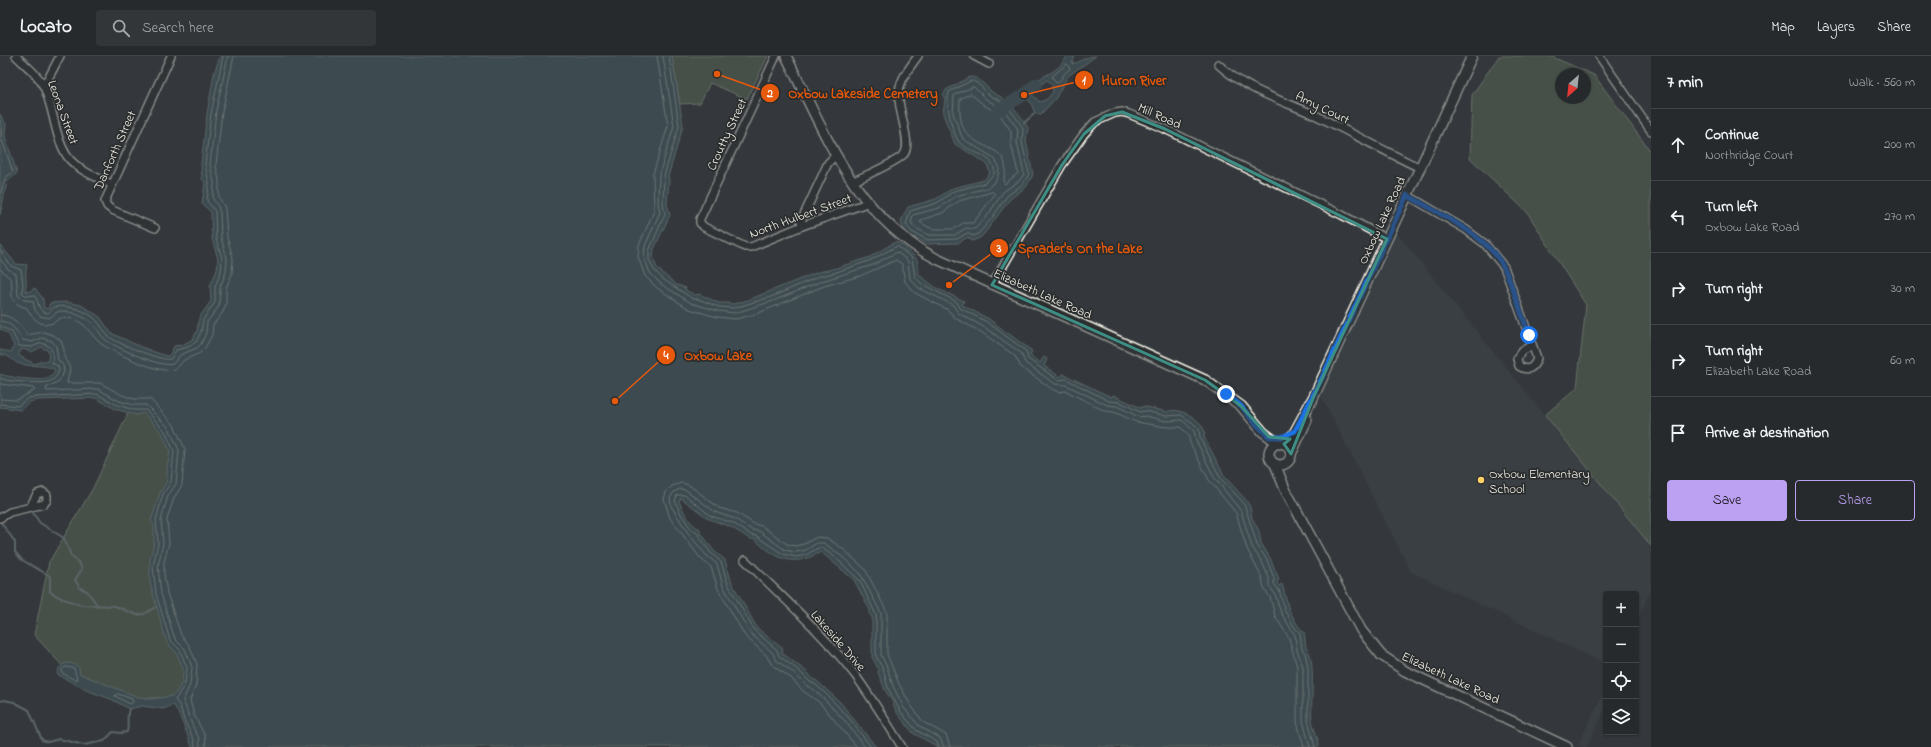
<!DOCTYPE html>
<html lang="en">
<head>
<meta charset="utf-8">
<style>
	:root { --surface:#272a2d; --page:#333639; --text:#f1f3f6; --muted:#a4a7aa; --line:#434649; --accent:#bca0f2 }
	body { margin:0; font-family:"Indie Flower",sans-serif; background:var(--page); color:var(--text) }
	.controls { position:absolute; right:12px; bottom:12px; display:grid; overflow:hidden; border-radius:4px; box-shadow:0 1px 3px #0004 }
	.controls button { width:36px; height:36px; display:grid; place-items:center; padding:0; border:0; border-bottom:1px solid var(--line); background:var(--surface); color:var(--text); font:20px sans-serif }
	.compass { position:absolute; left:1555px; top:12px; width:36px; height:36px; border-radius:50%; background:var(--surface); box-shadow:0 1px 3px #0004; rotate:207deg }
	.stop { position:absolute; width:12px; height:12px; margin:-9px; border:3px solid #1a73e8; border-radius:50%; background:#fff }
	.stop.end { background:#1a73e8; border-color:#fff; box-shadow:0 1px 4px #0008 }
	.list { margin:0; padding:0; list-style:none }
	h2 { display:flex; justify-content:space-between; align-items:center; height:52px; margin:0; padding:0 16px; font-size:17px }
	h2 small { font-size:13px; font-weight:400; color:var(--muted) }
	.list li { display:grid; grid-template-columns:26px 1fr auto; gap:12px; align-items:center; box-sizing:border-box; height:72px; padding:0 16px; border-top:1px solid var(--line) }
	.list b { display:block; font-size:15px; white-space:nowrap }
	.list p { margin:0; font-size:13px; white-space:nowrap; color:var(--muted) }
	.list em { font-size:13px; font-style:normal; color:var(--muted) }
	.actions { display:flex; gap:8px; padding:12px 16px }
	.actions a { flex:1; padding:9px 0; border:1px solid var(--accent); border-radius:4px; text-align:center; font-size:14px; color:var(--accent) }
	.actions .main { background:var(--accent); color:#111 }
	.icon { flex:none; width:22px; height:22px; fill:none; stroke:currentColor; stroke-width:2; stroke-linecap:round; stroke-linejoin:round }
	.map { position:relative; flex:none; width:1651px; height:691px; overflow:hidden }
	header { display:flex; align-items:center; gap:24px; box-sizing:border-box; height:56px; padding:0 20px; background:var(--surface); border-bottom:1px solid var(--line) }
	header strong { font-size:19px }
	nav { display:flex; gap:22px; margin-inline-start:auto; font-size:14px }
	.search { width:280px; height:36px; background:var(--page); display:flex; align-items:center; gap:10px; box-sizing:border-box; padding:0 14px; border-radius:4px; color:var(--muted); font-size:15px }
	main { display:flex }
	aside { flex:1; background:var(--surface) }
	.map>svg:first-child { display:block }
	.built { fill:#3f464d }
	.green { fill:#5b6e59; stroke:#a8b0a0; fill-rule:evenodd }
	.water { fill:#47646b; stroke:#8c9c9d; fill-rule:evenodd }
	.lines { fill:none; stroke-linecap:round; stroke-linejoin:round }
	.shore { stroke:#afb9b6; stroke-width:1 }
	.stream { stroke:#8c9c9d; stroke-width:2 }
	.river { stroke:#47646b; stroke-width:12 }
	.minor-casing { stroke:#f4f1e8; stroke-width:10 }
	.tertiary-casing { stroke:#f4f1e8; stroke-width:12 }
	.minor { stroke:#2a2d2e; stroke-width:7 }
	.tertiary { stroke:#2a2d2e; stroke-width:9 }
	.route { stroke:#1a73e8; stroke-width:5 }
	.marked { fill:none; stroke:#3d8f86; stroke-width:3; stroke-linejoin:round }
	.poi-dot { fill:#ffd166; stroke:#2a2d2e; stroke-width:1.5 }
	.labels { text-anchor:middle; stroke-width:3.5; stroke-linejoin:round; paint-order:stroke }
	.street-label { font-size:13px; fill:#f4f1e8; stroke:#2a2d2e }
	.poi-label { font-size:13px; fill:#f4f1e8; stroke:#2a2d2e; text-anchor:start }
	.leader { fill:none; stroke:#e8590c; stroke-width:1.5 }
	.callout-dot { fill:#e8590c; stroke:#2a2d2e; stroke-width:1.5 }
	.mark-label { font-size:12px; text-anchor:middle; font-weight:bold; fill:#fff }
	.callout-label { font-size:14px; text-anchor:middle; font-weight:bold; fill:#e8590c; stroke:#2a2d2e; stroke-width:3.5; stroke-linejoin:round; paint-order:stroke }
</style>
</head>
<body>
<header>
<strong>Locato</strong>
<div class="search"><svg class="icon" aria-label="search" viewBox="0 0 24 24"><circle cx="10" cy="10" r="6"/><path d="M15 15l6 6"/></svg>Search here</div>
<nav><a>Map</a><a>Layers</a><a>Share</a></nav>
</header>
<main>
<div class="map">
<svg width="1651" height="691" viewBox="0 0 1651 691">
	<rect width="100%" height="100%" fill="#34383c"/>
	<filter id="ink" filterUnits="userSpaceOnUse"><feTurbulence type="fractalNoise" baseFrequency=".025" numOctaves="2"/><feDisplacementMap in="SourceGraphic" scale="8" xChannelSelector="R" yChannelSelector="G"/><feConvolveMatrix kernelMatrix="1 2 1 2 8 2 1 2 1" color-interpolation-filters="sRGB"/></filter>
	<g filter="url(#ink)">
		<g class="built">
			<polygon points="1397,177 1651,490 1651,534 1636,566 1636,538 1606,538 1606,608 1411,516 1321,340"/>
			<polygon points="1606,631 1606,651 1587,691 1583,691 1578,689"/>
		</g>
		<g class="green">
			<polygon points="672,0 768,0 747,43 710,27 700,47 680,48"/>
			<path d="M1499 0H1550L1594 19 1651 96V490L1545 359 1577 332 1586 249 1527 156 1470 102 1472 39ZM1561 18H1585V42H1561Z"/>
			<polygon points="138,336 190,380 183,642 124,642 68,616 34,579 49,506 93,432"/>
		</g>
		<g class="water">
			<path d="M220 0H672L683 70 668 121 669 124 667 148 670 159 654 193 653 202 657 212 667 221 677 229 686 232 685 234 695 239 699 238 719 247H727L733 248 748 244 818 216 833 213 870 201 895 186C900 187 902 189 906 192 918 204 918 201 919 219L938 233 964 245 962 249 989 263 1032 295 1030 299 1040 307 1044 301 1047 303 1044 310 1060 321 1063 318 1111 341 1113 339 1141 352 1143 350 1167 356C1178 349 1209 366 1204 381L1225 421 1246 444 1250 451 1252 462 1259 475 1261 487 1270 502 1279 523 1277 527 1279 530 1282 528 1289 554 1298 570 1304 576 1306 592C1317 601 1310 648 1312 663 1313 673 1319 682 1319 691H938L913 677 897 657 892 645 885 634 878 616 879 614 872 601V560L869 558 870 554 854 524 821 496C796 509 784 507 761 489 758 487 757 485 754 483H750L731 471 709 463 681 442 679 445C683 455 690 469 700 473V478H702L713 494 725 504 732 527 757 572 783 593 782 597 807 616 813 623 817 625 840 646 876 691H192C190 685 177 651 173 649L163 653 142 650 129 653 111 643 86 634 57 618C59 606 71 604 79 612L80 618 138 641H143L152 643 172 640 176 637 182 627 183 617V612L176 596 167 587 150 527V503L154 487V470L151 465 160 437 167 425V412L170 395 162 377 144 357 136 359 115 353 96 342 37 344 30 346 21 354 0 351V318C7 321 36 325 43 323 48 322 53 319 55 314 47 308 31 311 20 308 13 306 8 297 0 299V294L11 296 14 290 9 279 0 273V189L16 208 27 209C24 219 28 226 25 235L28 236 35 232 43 243 44 252 48 253 50 247 67 246 81 249 100 261 111 277 141 291 166 300H169L174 290 182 289 193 283 197 275 199 262 211 245 210 230 217 214 218 203 212 183 211 156 202 148 205 127 202 123 201 108 207 58 214 18ZM41 291 49 295 48 305H41L35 308 19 300V297L23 293 32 296Z"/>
			<path d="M1068 0H1075L1072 8C1082 6 1084 0 1096 0L1068 20 1055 43 1041 58H1035L1031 47 1023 39C1030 25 1043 22 1055 14 1060 11 1063 5 1068 0ZM1047 24 1052 28 1053 36 1047 43 1040 46 1031 38 1032 34Z"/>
			<path d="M970 21C980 21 984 29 991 35 995 39 1000 39 1004 43 1014 51 1022 61 1028 72L1026 85 1033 119 1026 131 1010 143 984 178 980 182 972 185 968 181 958 187 927 188 908 178 902 170 901 165 908 151 936 143 953 132 984 124 990 117 987 108 955 88 943 58 945 43 943 39 946 34Z"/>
			<polygon points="0,58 6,68 5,80 17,117 7,126 0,159"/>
		</g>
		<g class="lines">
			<g class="shore">
				<polyline points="657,0 668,70 653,118 654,155 639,189 638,201 645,220 657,232 689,253 717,261 736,263 756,258 824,230 860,220 896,204 902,208 905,226 915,237 948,254 955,262 981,276 1015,300 1021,311 1052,333 1058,336 1066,335 1105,355 1114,356 1136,366 1166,371 1180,371 1188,378 1190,387 1209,424 1236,457 1247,493 1262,522 1264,533 1270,541 1275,560 1289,582 1297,611 1297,666 1304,691"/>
				<polyline points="663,0 674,70 659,119 658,148 660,156 645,190 644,201 650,217 661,228 691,247 718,255 735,257 773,245 822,225 873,209 897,196 908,205 910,223 919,232 953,249 958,257 984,271 1021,297 1025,307 1055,328 1066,329 1107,349 1117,350 1139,361 1146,360 1166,365 1182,364 1194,375 1196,384 1214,421 1241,455 1252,491 1262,506 1269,522 1269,530 1275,538 1281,557 1295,579 1297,594 1303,611 1303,665 1310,691"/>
				<polyline points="669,0 679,70 664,120 663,148 665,158 649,195 649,204 654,214 664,224 693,243 698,243 719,251 734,252 771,241 820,220 834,217 871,204 897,190 912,202 915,221 922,228 957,246 960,252 987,266 1026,295 1028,303 1058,324 1066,323 1109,345 1120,346 1140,356 1145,355 1166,360 1181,359 1193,367 1199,373 1200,382 1221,423 1242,445 1246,453 1257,489 1267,504 1274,522 1274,528 1279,534 1285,555 1295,572 1300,577 1302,593 1305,597 1308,611 1308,664 1315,691"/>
				<polygon points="1067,8 1070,13 1065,17 1059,26 1057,27 1052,21"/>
				<path d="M971 25C979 25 983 34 988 38 992 42 998 42 1002 46 1011 53 1017 63 1023 72L1022 86 1029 118 1023 128 1007 140 992 162 978 178 973 180 967 177 957 183 928 184 912 176 906 169 910 155 937 147 954 135 985 127 994 118C997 98 969 98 959 86 952 77 945 46 949 36Z"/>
				<polygon points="974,31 986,43 1004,54 1018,73 1017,86 1024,118 1020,124 1003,136 988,159 975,173 966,172 955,179 929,179 914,171 911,166 913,159 939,152 956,140 987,132 995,126 998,120 999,110 994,102 963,83 953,58 954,39"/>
				<path d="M971 38 984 49 1000 59 1011 75V87L1018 117 1005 128 1003 126C1014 91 985 96 968 79 960 71 959 54 960 43Z"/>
				<polyline points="0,65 2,69 1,81 13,116 5,122 0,140"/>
				<polygon points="993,136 995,138 973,167 963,167 954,173 935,173 930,172 920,166 921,164 942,157 959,145"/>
				<path d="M0 194 11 210 21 214 23 228 22 237 27 240 34 239C39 245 37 251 43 256L48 257C51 255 52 252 55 251 67 248 89 255 97 265 101 269 104 276 108 280 116 287 163 306 171 303L176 294 188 291 196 286 201 276 203 264 215 246V231L221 215 222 202 216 183 215 155 207 145 209 127 205 108 211 58 223 0"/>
				<path d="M0 203 8 213 16 218 18 240 24 244 33 245 35 254 40 260 49 262C53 260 54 258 57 256 65 252 88 262 93 268 98 273 101 281 107 285 118 292 161 312 173 308L180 299 197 292 201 288 206 277 207 266 219 250 220 231 226 216 227 202 221 182 220 157 218 150 213 143 214 126 210 109 216 55 228 0"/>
				<path d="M0 213 11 223C14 238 6 246 27 252 32 262 41 272 53 267 56 265 58 263 61 262 64 260 73 263 76 264 89 270 92 282 103 289 116 298 160 318 175 314L184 304 200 297 205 292 212 279 213 269 223 256 226 248V232L232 218 233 202 227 181 225 152 219 141V124L216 109 222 56 234 0"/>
				<path d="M0 259C13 259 20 269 27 279L44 276 55 280 61 285 64 293V301L70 312 67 327H100L122 339 134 343H150L174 369 185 393 182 429 174 442 167 463 169 487 164 506V518L167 537 181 579 189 589 197 608 196 629 190 644 194 659 205 680 206 691"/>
				<path d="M0 265C12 266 17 276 23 284L32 286 42 282 52 285 56 290 58 304 63 309 64 316 59 325 46 332 47 335 98 333 119 345 134 349H146L169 372 179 394 176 428 168 440 161 464 163 487 158 510 161 538 172 574 175 583 185 593 192 611 190 629 183 644 193 671 199 682 200 691"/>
				<path d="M0 270 12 276 19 290 32 291 41 287C53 290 54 296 52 307L58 310 59 314C55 331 37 326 25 326 16 325 8 326 0 322"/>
				<polyline points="0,328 33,332 35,334 17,344 0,343"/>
				<polyline points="0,348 18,350 28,342 36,341 97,338 117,349 134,354 146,354 165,375 174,395 171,426 163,438 156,464 158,487 153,510 156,538 170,584 180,594 187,612 185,628 175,644 180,650 184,664 194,684 195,691"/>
				<polygon points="65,611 74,612 77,623 75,624 62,617 62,614"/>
				<polygon points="118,638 132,643 133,646 130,648 115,640"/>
				<polyline points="857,691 819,646 803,635 791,622 772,609 766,599 745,580 718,533 711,511 701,503 670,462 664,443 666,436 672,430 681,427 689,429 719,452 737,457 754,468 762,470 787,488 795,490 804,488 817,481 827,482 843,493 865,513 887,556 887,598 899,628 910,648 923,666 946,679 950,691"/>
				<polyline points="865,691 845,665 823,642 813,633 807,630 795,618 776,604 772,596 750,577 723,530 717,508 706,499 688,477 671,450 670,442 674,436 680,433 686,434 715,456 735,463 752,474 759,475 785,494 796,496 806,494 817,487 824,487 839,498 860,517 881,557 881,599 887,611 893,630 904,652 919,670 940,682 944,691"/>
				<polyline points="871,691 848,661 826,638 815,628 810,626 798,614 779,600 777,594 754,574 728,528 721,506 710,496 696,476 692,474 682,460 675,445 677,439 685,439 711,460 733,467 751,479 756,480 783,498 796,501 806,499 818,492 822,492 836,502 860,525 876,559 876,600 883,613 888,632 900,655 916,674 937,686 939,691"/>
			</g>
			<g class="stream">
				<polyline points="1024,67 1035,57"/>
				<polyline points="31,454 40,467 64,482 71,500 79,507 82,513 75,524 80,532 87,535 98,550"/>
				<polyline points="0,465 15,486 15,496 22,504 50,520 50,536 61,542 81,549 115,550 137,559 144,558 156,551"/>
				<path d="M0 645 4 644 14 646 29 654 42 684 48 686 59 683 84 689 104 685 113 676 121 677 127 676C129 668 126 661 129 653"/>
			</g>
			<polyline class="river" points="997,55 1024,39 1036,28"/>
			<g class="minor-casing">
				<g id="minor">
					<path d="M16 0C24 8 36 17 42 27 54 49 53 78 67 100 77 114 96 121 111 128"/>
					<polyline points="776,0 700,163 700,167 704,171 745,191 751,191 802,170 867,147"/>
					<polyline points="974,0 989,8"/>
					<polyline points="1599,0 1651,75"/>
					<path d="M1218 8C1245 34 1281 44 1315 59 1350 76 1384 95 1420 112"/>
					<polyline points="42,28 48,23 60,0"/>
					<path d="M852 126C864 120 896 107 904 98 913 87 896 52 899 35 901 22 910 11 918 0"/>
					<path d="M1407 139 1465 173 1485 188 1504 211 1537 302C1534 312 1528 316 1519 310L1517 303 1521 295 1532 290"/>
					<polyline points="802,170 801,165 828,107 836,99"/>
					<polyline points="155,172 112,154 107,150 105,145 171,0"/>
					<polyline points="992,229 1062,109 1084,78 1095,66 1115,57 1122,56 1129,58 1165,73 1342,159 1387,183"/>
					<polyline points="0,462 10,456 44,448 47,444 47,439 43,436 37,438 30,451"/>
					<path d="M745 504C783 542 823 577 855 619 872 642 887 667 902 691"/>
				</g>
			</g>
			<g class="tertiary-casing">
				<g id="tertiary">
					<path d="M786 0C825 77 855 161 937 203L1205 324 1241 350 1263 376 1279 388"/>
					<circle cx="1280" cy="398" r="11"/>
					<polyline points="1284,388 1293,379 1314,340 1472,0"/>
					<polyline points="1291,398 1307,364"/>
					<polyline points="1275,408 1285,433 1361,574 1381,599 1405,615 1567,691"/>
				</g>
			</g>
			<use href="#minor" class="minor"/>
			<use href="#tertiary" class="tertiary"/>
		</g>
	</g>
	<g class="lines" filter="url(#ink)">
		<path class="route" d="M1226 338 1241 350 1253 365 1269 381H1282L1295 375 1322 322 1407 139C1437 157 1488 179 1504 212 1514 233 1521 257 1529 279"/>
	</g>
	<path d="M0 0H1651V691H0ZM1122 56 1165 73 1387 183 1314 340 1291 398 1284 388 1290 383 1269 381 1241 350 1205 324 992 229 1062 109 1084 78 1105 60Z" fill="#34383c" fill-opacity=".55" fill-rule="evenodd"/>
	<path class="marked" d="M1122 56 1165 73 1387 183 1314 340 1291 398 1284 388 1290 383 1269 381 1241 350 1205 324 992 229 1062 109 1084 78 1105 60Z"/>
	<circle class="poi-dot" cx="1481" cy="424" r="4"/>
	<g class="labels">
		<g class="street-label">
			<text transform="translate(1323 51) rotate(26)" y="5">Amy Court</text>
			<text transform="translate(64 56) rotate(70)" y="5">Leona Street</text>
			<text transform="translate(1160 59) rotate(24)" y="5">Mill Road</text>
			<text transform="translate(726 78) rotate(-65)" y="5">Croutty Street</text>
			<text transform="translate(114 94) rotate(-66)" y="5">Danforth Street</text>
			<text transform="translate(800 159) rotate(-20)" y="5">North Hulbert Street</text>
			<text transform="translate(1381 164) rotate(-65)" y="5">Oxbow Lake Road</text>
			<text transform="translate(1043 237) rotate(24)" y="5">Elizabeth Lake Road</text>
			<text transform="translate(839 584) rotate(49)" y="5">Lakeside Drive</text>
			<text transform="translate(1451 621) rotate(25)" y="5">Elizabeth Lake Road</text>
		</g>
		<g class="poi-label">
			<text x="1489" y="422">Oxbow Elementary<tspan x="1489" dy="15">School</tspan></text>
		</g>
	</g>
	<path class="leader" d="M1024 39L1084 24M717 18L770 37M949 229L999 192M615 345L666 299"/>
	<g class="callout-dot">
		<circle cx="1024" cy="39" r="4"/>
		<circle cx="717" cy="18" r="4"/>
		<circle cx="949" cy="229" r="4"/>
		<circle cx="615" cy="345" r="4"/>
		<circle cx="1084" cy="24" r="10"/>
		<circle cx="770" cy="37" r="10"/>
		<circle cx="999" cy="192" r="10"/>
		<circle cx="666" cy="299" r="10"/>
	</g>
	<g class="mark-label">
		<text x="1084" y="28">1</text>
		<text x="770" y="41">2</text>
		<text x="999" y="196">3</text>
		<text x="666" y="303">4</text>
	</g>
	<g class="callout-label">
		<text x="1134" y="29">Huron River</text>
		<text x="863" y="42">Oxbow Lakeside Cemetery</text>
		<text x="1080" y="197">Sprader's On the Lake</text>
		<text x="718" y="304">Oxbow Lake</text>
	</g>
</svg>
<div class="controls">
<button>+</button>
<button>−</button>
<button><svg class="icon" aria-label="locate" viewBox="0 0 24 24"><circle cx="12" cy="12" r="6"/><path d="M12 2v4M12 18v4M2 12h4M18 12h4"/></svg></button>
<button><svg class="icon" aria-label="layers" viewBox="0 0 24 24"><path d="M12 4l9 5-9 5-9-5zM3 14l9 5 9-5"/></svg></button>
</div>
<svg class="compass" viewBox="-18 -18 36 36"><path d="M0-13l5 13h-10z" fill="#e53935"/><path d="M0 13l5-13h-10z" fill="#a4a7aa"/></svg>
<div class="stop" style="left:1529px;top:279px"></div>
<div class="stop end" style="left:1226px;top:338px"></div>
</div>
<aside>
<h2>7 min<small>Walk · 560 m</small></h2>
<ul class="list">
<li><svg class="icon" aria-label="ahead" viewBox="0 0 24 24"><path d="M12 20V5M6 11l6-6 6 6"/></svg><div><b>Continue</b><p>Northridge Court</p></div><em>200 m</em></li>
<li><svg class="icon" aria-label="left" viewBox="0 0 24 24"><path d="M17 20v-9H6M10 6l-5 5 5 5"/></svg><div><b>Turn left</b><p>Oxbow Lake Road</p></div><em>270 m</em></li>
<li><svg class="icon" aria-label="right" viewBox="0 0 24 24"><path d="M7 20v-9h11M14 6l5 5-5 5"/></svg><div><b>Turn right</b></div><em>30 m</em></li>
<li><svg class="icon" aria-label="right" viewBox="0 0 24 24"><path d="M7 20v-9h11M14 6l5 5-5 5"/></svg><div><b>Turn right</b><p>Elizabeth Lake Road</p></div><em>60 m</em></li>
<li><svg class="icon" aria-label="arrive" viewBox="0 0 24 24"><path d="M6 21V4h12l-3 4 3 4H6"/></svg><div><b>Arrive at destination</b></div></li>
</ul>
<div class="actions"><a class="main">Save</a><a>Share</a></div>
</aside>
</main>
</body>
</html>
